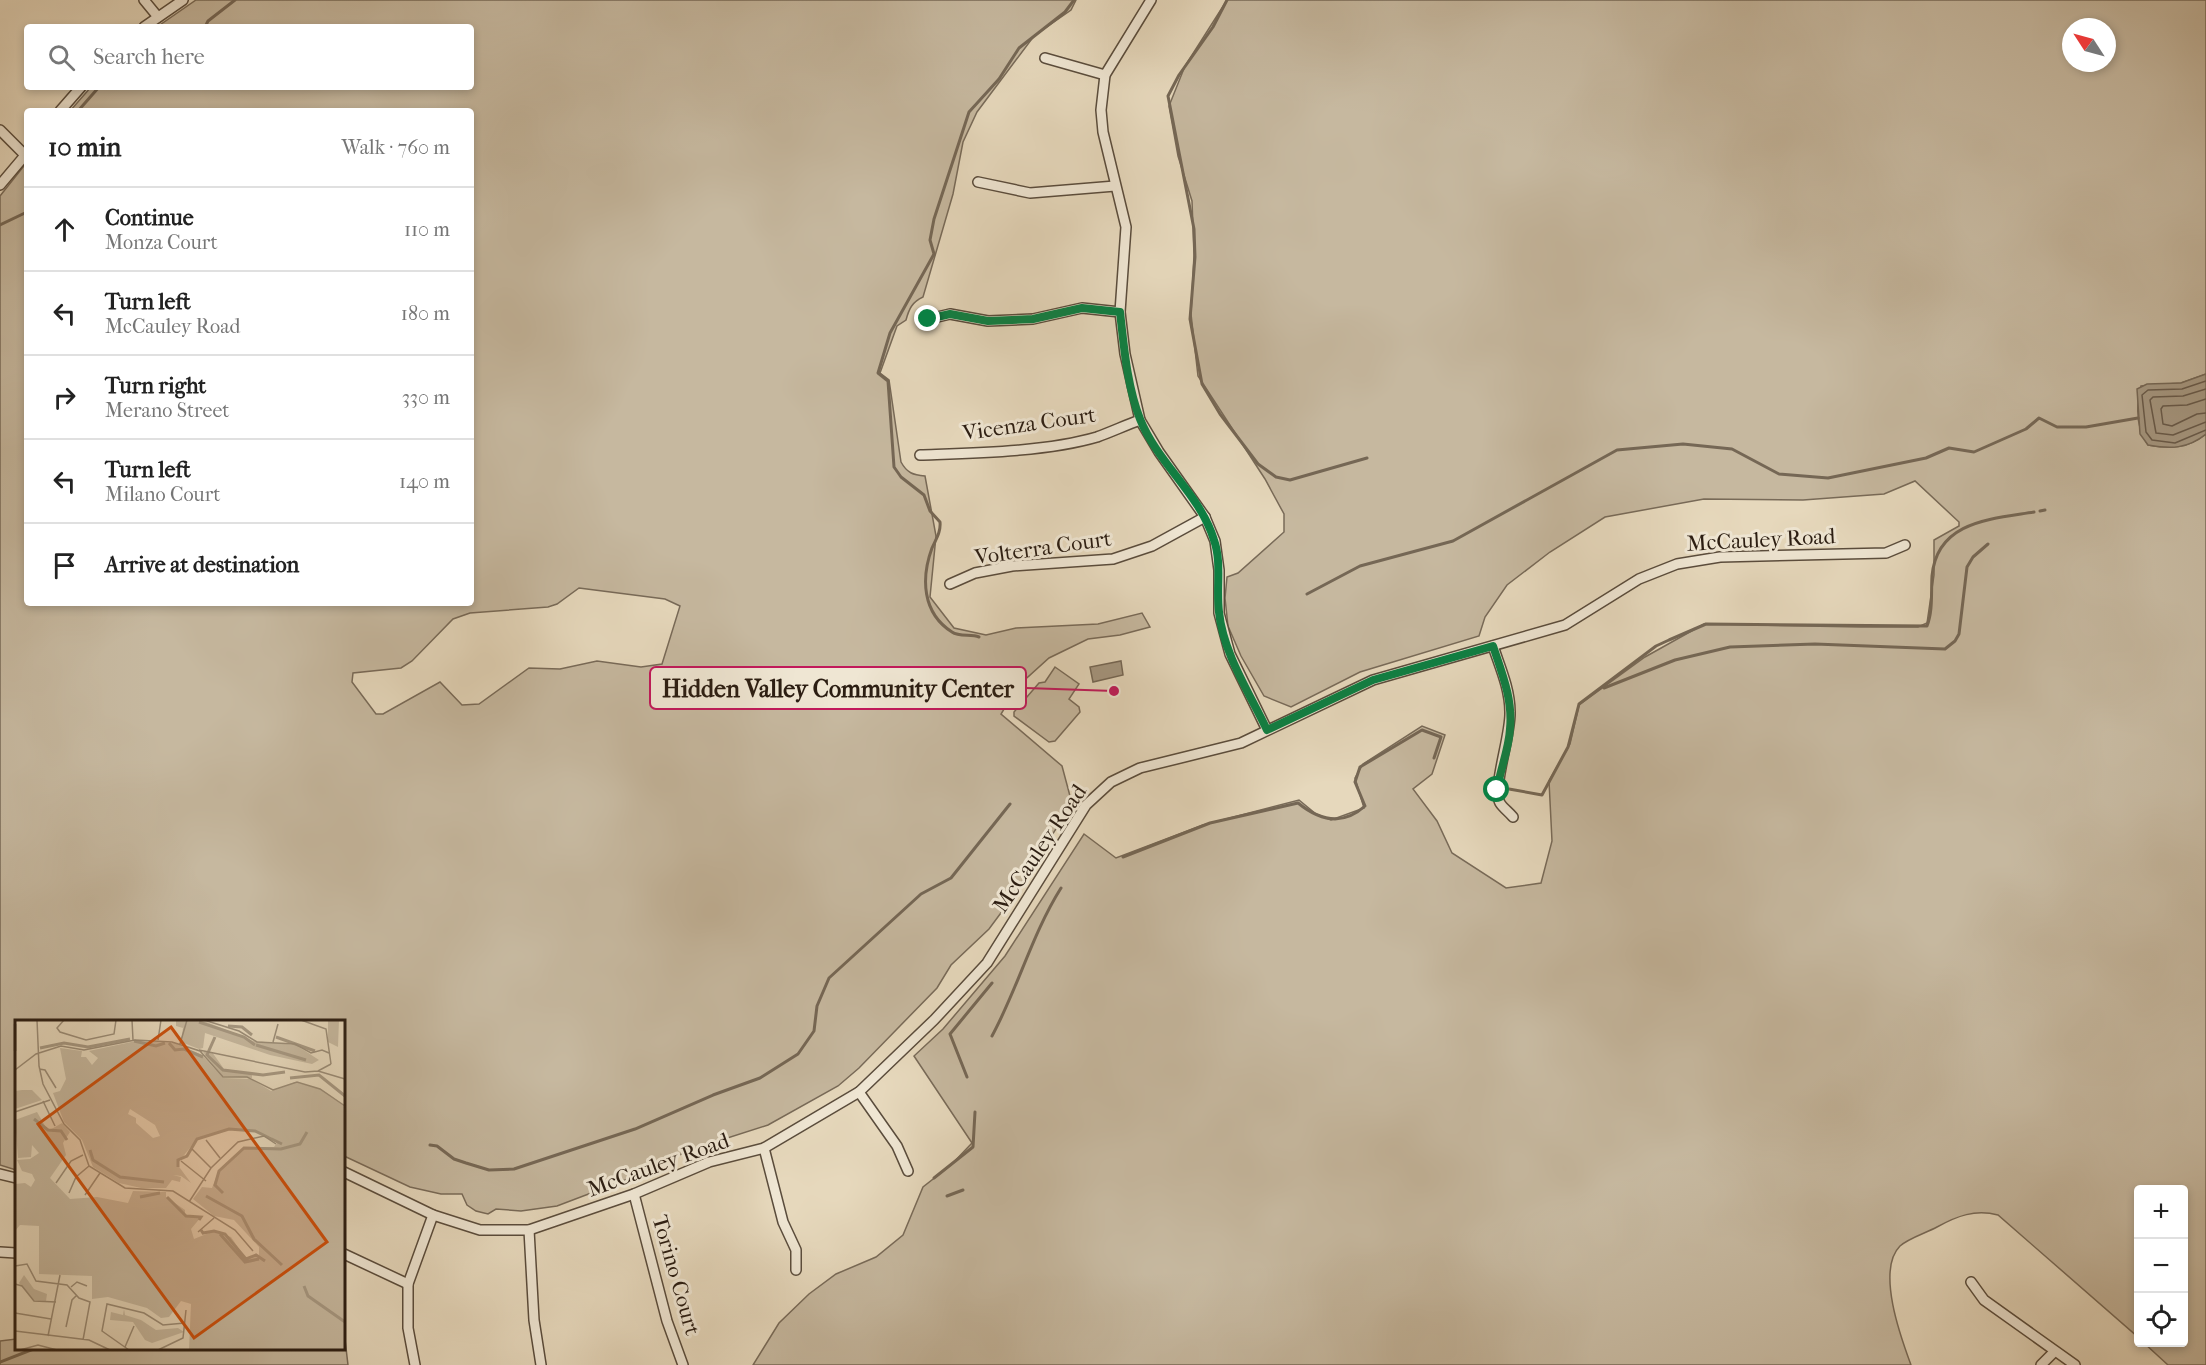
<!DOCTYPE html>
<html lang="en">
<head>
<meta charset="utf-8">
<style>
	:root { --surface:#fff; --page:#f2f2f2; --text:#222; --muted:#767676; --line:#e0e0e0 }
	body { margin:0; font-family:"IM FELL French Canon",serif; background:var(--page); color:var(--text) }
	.controls { position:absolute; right:18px; bottom:18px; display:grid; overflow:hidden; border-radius:6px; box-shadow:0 3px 9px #0003 }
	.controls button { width:54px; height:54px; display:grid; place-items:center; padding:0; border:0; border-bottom:2px solid var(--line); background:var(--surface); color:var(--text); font:30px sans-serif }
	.compass { position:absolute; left:2062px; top:18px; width:54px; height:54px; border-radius:50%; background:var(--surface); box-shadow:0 3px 9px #0003; rotate:306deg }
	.stop { position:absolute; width:18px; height:18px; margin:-14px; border:4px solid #0b8043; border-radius:50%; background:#fff }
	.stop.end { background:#0b8043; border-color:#fff; box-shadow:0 2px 6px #0008 }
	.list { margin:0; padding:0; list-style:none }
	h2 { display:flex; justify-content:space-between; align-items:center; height:78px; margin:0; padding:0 24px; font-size:26px }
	h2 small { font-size:20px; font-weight:400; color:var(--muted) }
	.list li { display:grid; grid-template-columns:39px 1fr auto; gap:18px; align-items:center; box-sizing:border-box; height:84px; padding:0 24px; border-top:2px solid var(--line) }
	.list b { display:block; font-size:22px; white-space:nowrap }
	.list p { margin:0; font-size:20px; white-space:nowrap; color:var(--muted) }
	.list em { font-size:20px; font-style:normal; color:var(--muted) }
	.icon { flex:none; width:33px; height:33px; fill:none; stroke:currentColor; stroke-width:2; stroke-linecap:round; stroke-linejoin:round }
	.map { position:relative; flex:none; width:2206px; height:1365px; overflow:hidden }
	.search { position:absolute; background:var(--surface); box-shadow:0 3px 9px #0003; left:24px; top:24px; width:450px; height:66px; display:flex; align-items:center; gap:15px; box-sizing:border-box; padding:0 21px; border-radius:6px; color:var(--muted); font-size:22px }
	.panel { position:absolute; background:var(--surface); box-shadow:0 3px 9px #0003; left:24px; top:108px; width:450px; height:498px; border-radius:6px }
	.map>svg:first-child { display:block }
	.green { fill:#c6b89f; stroke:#786a58; stroke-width:1.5; fill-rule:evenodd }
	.water { fill:#a69882; stroke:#756755; stroke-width:1.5 }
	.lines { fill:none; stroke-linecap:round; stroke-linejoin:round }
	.shore { stroke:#685a4a; stroke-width:1.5 }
	.stream { stroke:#756755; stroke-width:3 }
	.minor-casing { stroke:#5a4c3c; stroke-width:12 }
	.minor { stroke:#efe6d3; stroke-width:9 }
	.route { stroke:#0b8043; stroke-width:8 }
	.labels { text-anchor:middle; stroke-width:6; stroke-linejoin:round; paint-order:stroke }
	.street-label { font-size:22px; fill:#2b1d12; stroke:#efe6d3 }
	.inset-river { fill:none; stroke:#a69882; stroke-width:3 }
	.inset-road { fill:none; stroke:#9b8d78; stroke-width:1.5 }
	.view { fill:#cc500d; fill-opacity:0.15; stroke:#cc500d; stroke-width:3 }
	.inset-edge { fill:none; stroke:#2b1d12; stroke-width:3 }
	.leader { fill:none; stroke:#c2185b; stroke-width:2 }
	.callout-dot { fill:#c2185b; stroke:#efe6d3; stroke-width:2 }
	.callout { fill:#efe6d3; stroke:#c2185b; stroke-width:2 }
	.callout-label { font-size:24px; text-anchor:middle; font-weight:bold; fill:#2b1d12 }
</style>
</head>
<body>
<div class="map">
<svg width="2206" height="1365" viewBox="0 0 2206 1365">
	<rect width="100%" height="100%" fill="#e6d8bc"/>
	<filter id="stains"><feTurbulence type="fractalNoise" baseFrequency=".00333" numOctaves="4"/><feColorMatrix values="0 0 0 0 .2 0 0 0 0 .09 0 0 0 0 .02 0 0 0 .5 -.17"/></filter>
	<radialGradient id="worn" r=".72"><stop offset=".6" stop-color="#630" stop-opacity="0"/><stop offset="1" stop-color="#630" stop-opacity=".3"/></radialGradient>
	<g class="green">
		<path d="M196 0H1076L1071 10 1034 36 977 112 963 142 953 194 923 297C912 302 909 309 906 320L897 326 880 373 889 380 901 462C907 473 913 475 925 476L936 536 930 597 954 628 986 635 1016 628 1098 624 1142 613 1150 627 1120 635 1088 639 1049 658 1018 686 1001 714 1062 766 1070 796 1063 818 1009 902 989 929 951 965 937 988 859 1068 838 1086 768 1125 690 1150 628 1179 557 1206 521 1211 496 1209 488 1214 476 1211 467 1205 462 1194H441L410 1187 344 1156V1022H16V1170L0 1165V196L27 162V603H471V111H70L91 87H471V27H157ZM579 588 665 599 680 606 662 664 641 667 597 661 560 669 529 668 479 704 462 705 440 682 383 714H376L352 682 353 673 401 668 412 661 453 619 470 613 548 607 557 604Z"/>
		<path d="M1227 0H2206V374L2181 383 2141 386C2136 406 2136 428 2148 445 2171 449 2187 449 2206 434V1365H2168L2144 1343 2184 1342V1190H2138V1337L1998 1215C1975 1209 1957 1216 1937 1227 1926 1233 1909 1238 1900 1246 1876 1270 1901 1338 1911 1365H753L779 1323 809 1294 836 1274 876 1257 903 1235 923 1187 951 1165 972 1143 914 1056 943 1029 1005 956 1084 834 1116 858 1203 825 1299 800 1316 814 1331 820 1364 808 1355 778 1363 764 1422 726 1445 735 1432 774 1413 789 1437 821 1452 853 1506 888 1541 883 1552 841 1549 781 1570 744 1579 705 1645 657 1704 624 1861 627H1918L1927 623 1934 575V540L1959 526V522L1915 481 1884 494 1803 500 1704 499 1605 517 1550 552 1507 585 1485 617 1479 636 1360 672 1291 707 1264 696 1241 656 1228 626 1225 598 1227 577 1238 573 1284 532V514L1265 479 1198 376 1191 314 1194 255 1192 201 1178 156 1169 106 1185 66ZM2071 27H2107V63H2071Z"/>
		<polygon points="1055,667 1079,684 1069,699 1079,707 1080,712 1055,741 1049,742 1014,716 1014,712 1039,683 1045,682"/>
		<polygon points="344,1331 348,1365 0,1365 0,1341 16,1339 16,1348 344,1348"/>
	</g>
	<g class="water">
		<path d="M2206 374V434C2187 449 2171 449 2148 445L2140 434 2137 389 2147 384 2181 383Z"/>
		<polygon points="1121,661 1123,675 1093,682 1090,667"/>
	</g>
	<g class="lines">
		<g class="shore">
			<polyline points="2206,381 2182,389 2148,390 2142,395 2146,432 2152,440 2175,443 2206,430"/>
			<polyline points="2206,389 2183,396 2153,397 2150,400 2156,433 2173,435 2206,422"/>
			<polyline points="2206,399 2187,405 2163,406 2161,409 2163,424 2172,426 2197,414 2206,413"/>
		</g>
		<g class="stream">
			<polyline points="1227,0 1213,27 1179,75 1168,96 1194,229 1195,257 1190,319 1202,384 1220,414 1258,464 1276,477 1290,480 1367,458"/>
			<polyline points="205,27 208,21 235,0"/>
			<polyline points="150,87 156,87"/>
			<polyline points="78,111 99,87"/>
			<polyline points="0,225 27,212"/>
			<polyline points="2040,511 2045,510"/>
			<polyline points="1307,594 1360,566 1453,541 1617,450 1683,444 1732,449 1779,474 1828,478 1926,458 1949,448 1974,452 2026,429 2039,418 2057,427 2086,427 2138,418"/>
			<path d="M979 637C971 634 959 637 952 632 922 613 921 578 932 548 936 539 941 532 940 522L930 511 924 495 901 477 894 467 888 381 878 373 890 333 934 254 930 240 934 219 969 112 999 79 1019 48 1065 12 1074 0"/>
			<polyline points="1604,688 1675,660 1730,647 1815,644 1945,649 1955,641 1959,634 1967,567 1973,557 1988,544"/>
			<path d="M1509 789 1542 795 1568 747 1579 704 1656 646 1669 640 1706 624 1927 626C1933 611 1931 593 1932 576 1937 521 1991 519 2034 512"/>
			<path d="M1123 857 1210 823 1298 803C1319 820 1342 827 1365 806L1355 782 1360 767 1422 730 1441 737 1434 758"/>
			<path d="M992 1036C1018 988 1032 934 1061 888"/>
			<polyline points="967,1077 950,1034 992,983"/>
			<polyline points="430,1145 437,1146 454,1159 466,1163 489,1170 514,1169 635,1129 713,1095 760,1078 798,1054 814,1031 817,1006 829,978 921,894 951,878 1010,804"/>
			<polyline points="934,1178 973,1147 975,1112"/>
			<polyline points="947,1196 963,1190"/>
			<polyline points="0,1362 36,1348"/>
		</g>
		<g class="minor-casing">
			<g id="minor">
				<polyline points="144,0 158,17"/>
				<polyline points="1151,0 1105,75 1101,110 1103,132 1126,227 1120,312 1125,354 1140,420 1159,452 1205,517 1215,541 1219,570 1219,613 1230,654 1267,730"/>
				<polyline points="144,27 183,0"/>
				<polyline points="1045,58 1105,75"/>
				<polyline points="60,111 81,87"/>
				<polyline points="0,130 25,155"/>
				<polyline points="978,182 1030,193 1115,186"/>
				<polyline points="0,185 27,153"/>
				<polyline points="929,319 950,314 988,321 1033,319 1082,308 1120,312"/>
				<path d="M920 455C974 453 1046 452 1097 437 1111 432 1126 425 1140 420"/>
				<polyline points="950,584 975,573 1012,566 1113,559 1152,546 1205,517"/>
				<path d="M1493 646C1500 667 1510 689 1510 712 1511 735 1492 788 1500 803 1503 808 1509 812 1513 817"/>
				<polyline points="859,1092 897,1146 908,1171"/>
				<polyline points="764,1148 783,1222 796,1250 796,1270"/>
				<polyline points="344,1172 433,1215 480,1230 529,1230 634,1194 709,1162 764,1148 859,1092 934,1020 987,963 1086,805 1111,782 1140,768 1241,743 1373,680 1565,625 1639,579 1677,564 1720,557 1886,553 1905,545"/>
				<polyline points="0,1174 16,1178"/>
				<polyline points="634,1194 667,1321 683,1365"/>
				<polyline points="529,1230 534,1320 541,1365"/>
				<polyline points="0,1252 16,1253"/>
				<polyline points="344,1254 408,1284"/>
				<polyline points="1971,1282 1984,1300 2075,1365"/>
				<polyline points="415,1365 408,1328 408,1284 433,1215"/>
				<polyline points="2041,1365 2054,1352"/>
			</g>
		</g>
		<use href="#minor" class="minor"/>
	</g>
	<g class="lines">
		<path class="route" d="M928 319 950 314 988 321 1033 319 1082 308 1120 312C1124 347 1127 386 1140 419 1158 464 1200 494 1214 540 1222 563 1216 588 1219 612 1223 653 1250 694 1267 730L1373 680 1493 646C1502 673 1513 700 1510 729 1509 749 1500 770 1497 790"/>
	</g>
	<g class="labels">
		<g class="street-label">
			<text transform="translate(1029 423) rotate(-8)" y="8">Vicenza Court</text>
			<text transform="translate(1761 539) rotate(-3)" y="8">McCauley Road</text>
			<text transform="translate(1043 547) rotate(-8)" y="8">Volterra Court</text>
			<text transform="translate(1039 848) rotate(-56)" y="8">McCauley Road</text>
			<text transform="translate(658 1164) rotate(-20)" y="8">McCauley Road</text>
			<text transform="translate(677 1275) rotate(74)" y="8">Torino Court</text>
		</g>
	</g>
	<g transform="translate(15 1020)">
		<rect width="330" height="330" fill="#e6d8bc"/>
		<path d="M161 0H187L238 21 281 25 304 40 297 44 255 35 190 13 188 28 184 29 166 22 168 8 161 6ZM313 0H324L323 27 313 22ZM121 21 160 23 187 35 208 58 236 59 256 71 280 62 306 69 330 86V330H174L176 284 166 281 154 297 146 298 132 288 93 277 77 279V256L24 254V206L5 205 0 211V164L10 163 16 167 20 160 17 154 7 151 2 140 15 139 24 133 17 125 16 137 3 138 0 100 22 92 33 111 47 103 55 112 48 123 51 135 35 158 55 179 82 177 113 183 118 171 151 172V177L170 190V195L186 197 176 209 179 219 199 211 216 217 231 239 244 235V227L219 200 199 196 178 179 187 167 197 168 204 150 228 128 259 127 262 123 256 117 240 111 214 110 182 119 162 144 176 163 166 156 158 155 166 157 165 162 157 160 151 168H126L104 163 78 147 67 120 49 102 38 73 45 71 51 59 45 28 67 31 66 37H71L77 45 83 38 74 31ZM115 89 140 105 145 116 138 118 121 103V98L113 94ZM188 32H197L209 49 237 53V58L207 56ZM7 70H17L27 80 0 89V71ZM9 255 19 269 32 274 31 281 19 280 4 263ZM109 289 110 295 126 300 141 310 163 308 169 312 137 323 130 320 118 302 95 300 96 292 108 295Z" fill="#c6b89f" fill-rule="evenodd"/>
		<path class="inset-river" d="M184 2 229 17 240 25M0 4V31M213 6 227 7 237 15M200 17 192 35 208 50 248 55 270 52M261 17 300 31M119 21 141 26 150 23M154 23 160 30 169 29 188 37M241 25 291 40M25 28 49 23 73 27 115 19M275 58 304 55 330 76M19 99 33 110 46 111 52 120M75 130 78 140 105 157 149 162M163 147V140L172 136 182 119 214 109 240 111 267 124M208 173 200 165 204 151 229 128 266 129 285 124 292 112M191 176 227 196 239 219 267 245M125 177 145 173M152 177 171 196 186 197 184 200M186 210 188 213 199 211 210 214 231 239 241 235 250 241M205 214 230 242 244 239M289 266 293 276 330 302"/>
		<path class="inset-road" d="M22 0 24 46 28 64 49 104 65 120 74 146 110 168 158 171 220 210 238 231M49 0 42 8 45 12 71 20 99 14 101 0M117 0 118 20M189 0 224 11 242 22 280 24 296 33 307 30 314 33M286 0 311 9 316 44M143 20 146 0M258 22 263 4M165 24 172 0M184 30 290 52 303 51 316 44M24 49 30 50 41 68M0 50 21 34 46 26 69 30 120 20 157 22 185 31 208 57H232L258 70 282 62 305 69 330 86M303 51 330 59M28 81 40 106M0 92 35 80M191 120 205 138M177 129 196 148M166 141 191 161M41 163 56 141 68 135M54 173 61 157 74 146M70 175 85 153M174 182 196 148 223 122 249 116 261 124M183 212 199 198M0 246 12 244 21 261 52 265 64 278 75 282 68 320M0 264 7 266 19 281 41 282M56 267 62 262 72 266M0 293 36 299M51 307 57 280 61 276M0 311 74 320 95 330M33 316 45 255M110 327 119 306M5 330 23 325 42 330M114 330 87 311 92 284 129 293 148 305 170 303M143 330 168 318 171 290"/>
		<path class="view" d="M156 7 312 222 179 318 23 104Z"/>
		<rect width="330" height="330" class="inset-edge"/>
	</g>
	<path class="leader" d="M1114 691L1026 688"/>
	<circle class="callout-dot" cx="1114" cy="691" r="6"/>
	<rect class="callout" x="650" y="667" width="376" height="42" rx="6"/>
	<g class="callout-label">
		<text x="838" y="697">Hidden Valley Community Center</text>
	</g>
	<rect width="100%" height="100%" filter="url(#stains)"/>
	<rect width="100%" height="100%" fill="url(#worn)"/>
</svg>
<div class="controls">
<button>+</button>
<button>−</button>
<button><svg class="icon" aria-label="locate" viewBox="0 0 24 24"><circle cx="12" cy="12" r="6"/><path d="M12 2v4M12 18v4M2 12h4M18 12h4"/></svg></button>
</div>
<svg class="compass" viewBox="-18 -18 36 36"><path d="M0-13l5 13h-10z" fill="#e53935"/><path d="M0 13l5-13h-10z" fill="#767676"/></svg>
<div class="stop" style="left:1497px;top:790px"></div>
<div class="stop end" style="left:928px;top:319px"></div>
<div class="search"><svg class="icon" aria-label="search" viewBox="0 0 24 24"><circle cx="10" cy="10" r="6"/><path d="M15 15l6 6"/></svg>Search here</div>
<section class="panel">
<h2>10 min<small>Walk · 760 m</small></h2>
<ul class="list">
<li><svg class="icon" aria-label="ahead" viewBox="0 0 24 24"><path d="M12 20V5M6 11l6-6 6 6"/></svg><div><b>Continue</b><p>Monza Court</p></div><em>110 m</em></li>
<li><svg class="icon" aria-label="left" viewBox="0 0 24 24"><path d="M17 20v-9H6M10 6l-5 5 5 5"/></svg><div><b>Turn left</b><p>McCauley Road</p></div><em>180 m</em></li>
<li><svg class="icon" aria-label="right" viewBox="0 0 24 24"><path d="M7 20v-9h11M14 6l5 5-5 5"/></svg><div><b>Turn right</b><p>Merano Street</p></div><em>330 m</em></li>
<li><svg class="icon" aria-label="left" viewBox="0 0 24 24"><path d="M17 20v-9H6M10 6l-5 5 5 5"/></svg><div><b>Turn left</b><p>Milano Court</p></div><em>140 m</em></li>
<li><svg class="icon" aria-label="arrive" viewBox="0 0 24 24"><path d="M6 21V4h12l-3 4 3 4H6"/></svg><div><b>Arrive at destination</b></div></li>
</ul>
</section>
</div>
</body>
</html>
